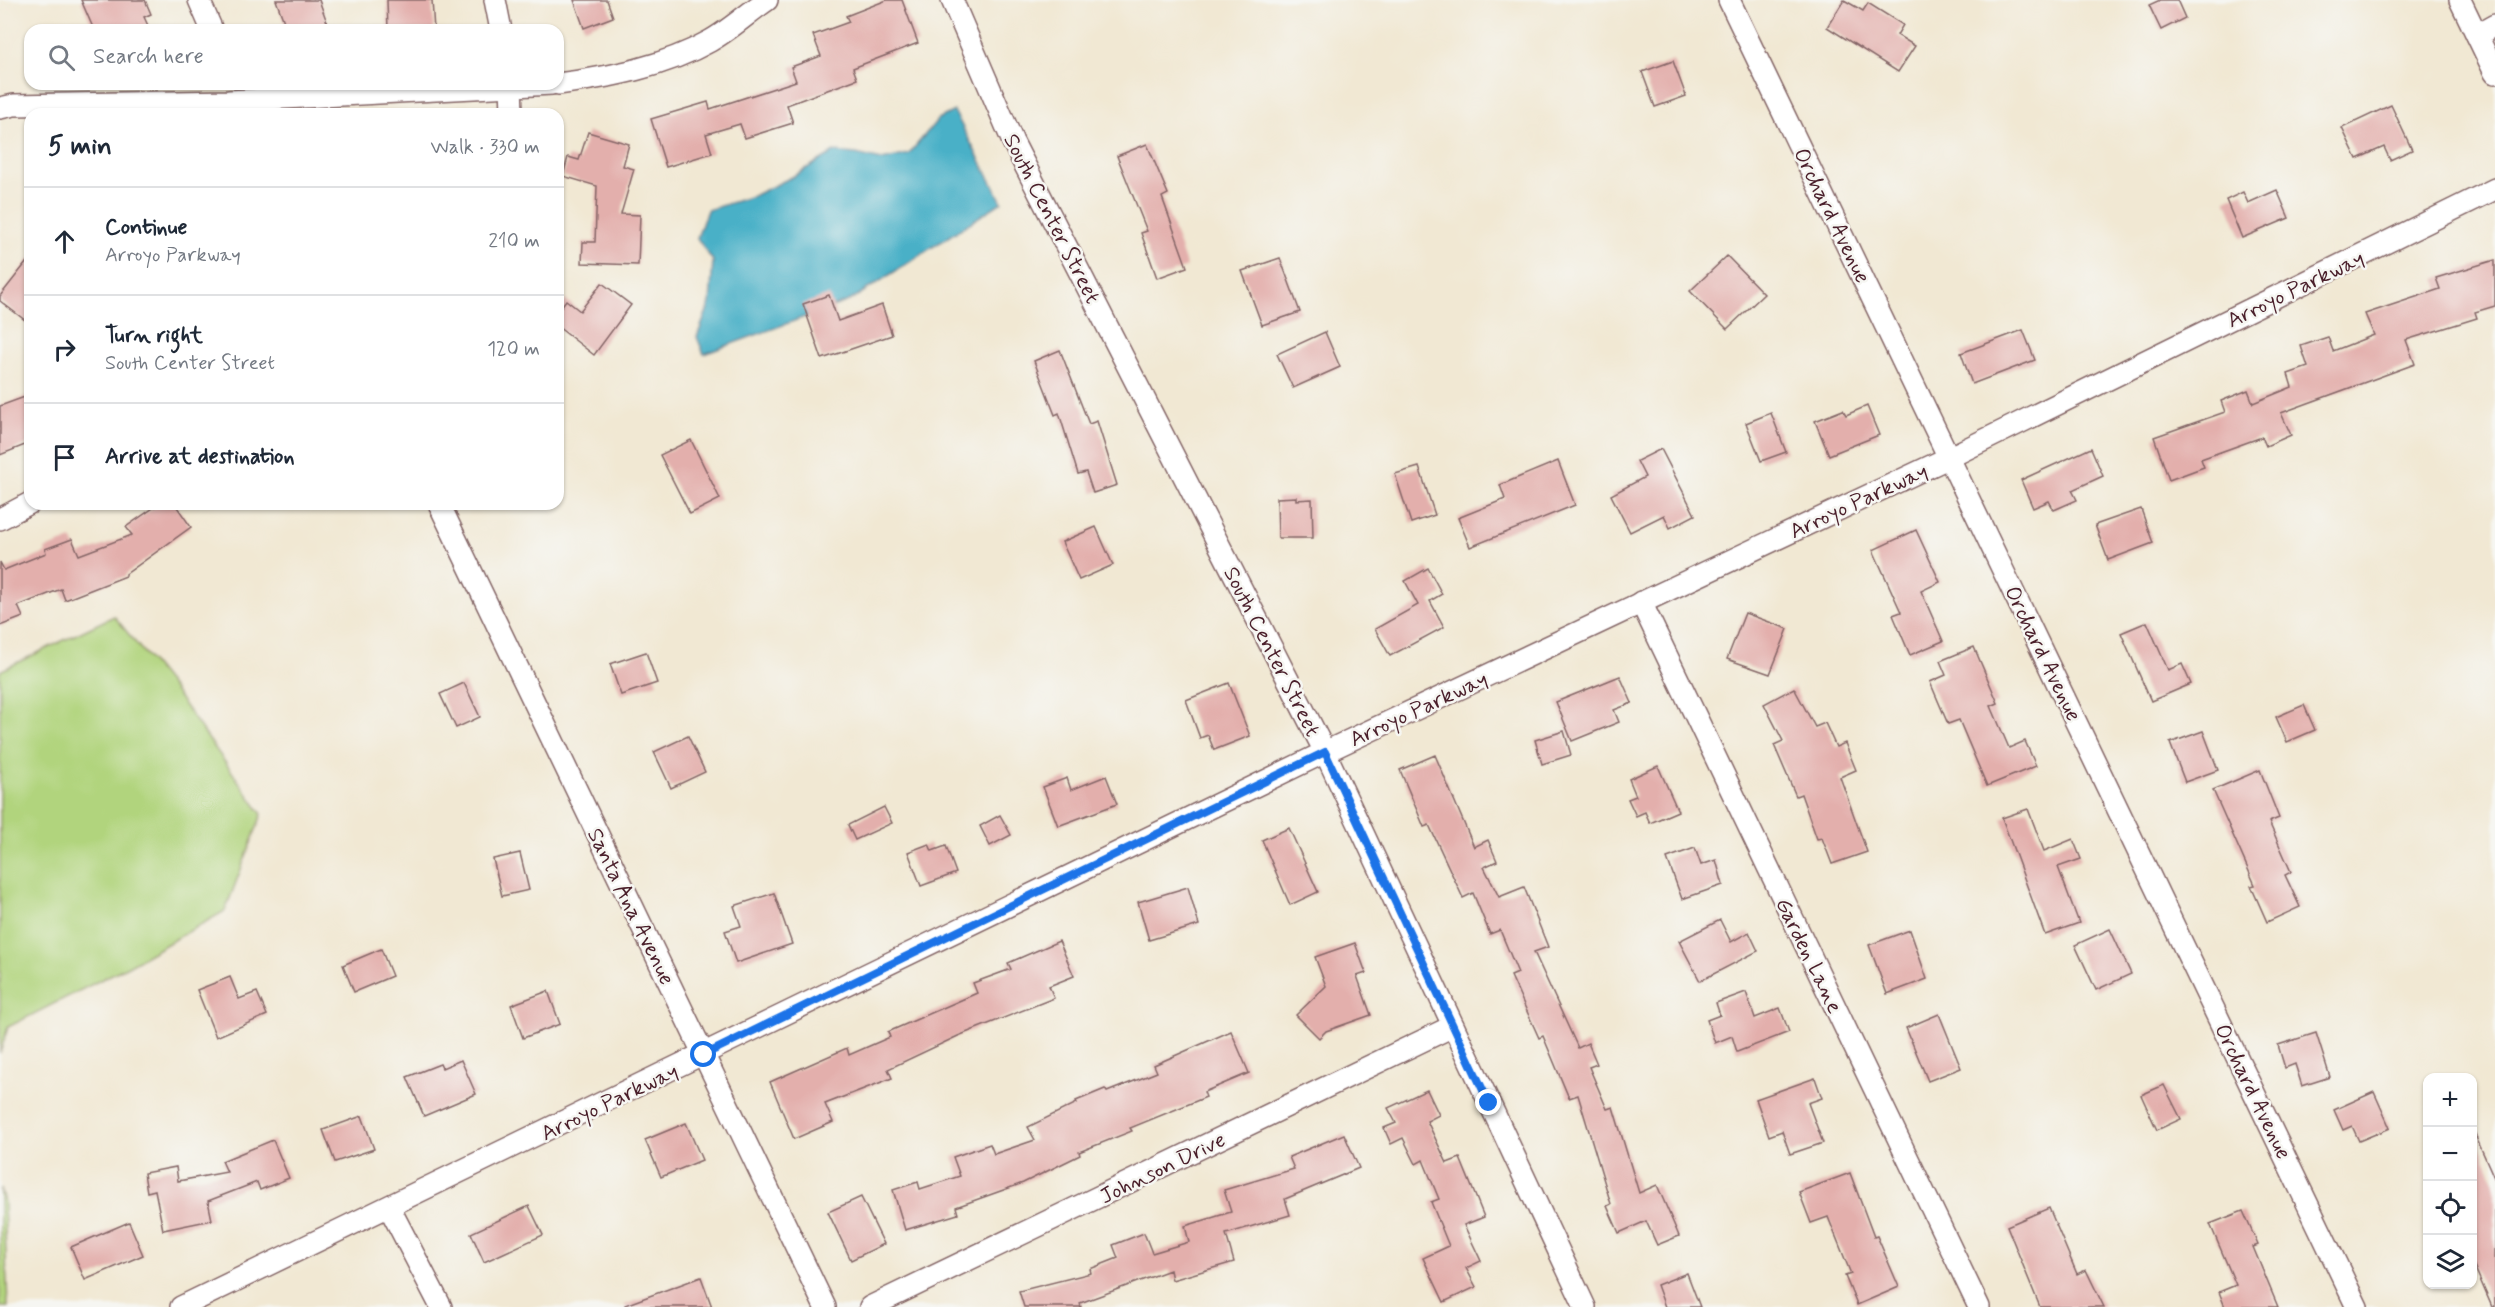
<!DOCTYPE html>
<html lang="en">
<head>
<meta charset="utf-8">
<style>
	:root { --surface:#fff; --page:#f6f6f7; --text:#1f2937; --muted:#747a83; --line:#e0e1e3 }
	body { margin:0; font-family:Mynerve,sans-serif; background:var(--page); color:var(--text) }
	.controls { position:absolute; right:18px; bottom:18px; display:grid; overflow:hidden; border-radius:12px; box-shadow:0 2px 4px #0004 }
	.controls button { width:54px; height:54px; display:grid; place-items:center; padding:0; border:0; border-bottom:2px solid var(--line); background:var(--surface); color:var(--text); font:30px sans-serif }
	.stop { position:absolute; width:18px; height:18px; margin:-14px; border:4px solid #1a73e8; border-radius:50%; background:#fff }
	.stop.end { background:#1a73e8; border-color:#fff; box-shadow:0 2px 6px #0008 }
	.list { margin:0; padding:0; list-style:none }
	h2 { display:flex; justify-content:space-between; align-items:center; height:78px; margin:0; padding:0 24px; font-size:26px }
	h2 small { font-size:20px; font-weight:400; color:var(--muted) }
	.list li { display:grid; grid-template-columns:39px 1fr auto; gap:18px; align-items:center; box-sizing:border-box; height:108px; padding:0 24px; border-top:2px solid var(--line) }
	.list b { display:block; font-size:22px; white-space:nowrap }
	.list p { margin:0; font-size:20px; white-space:nowrap; color:var(--muted) }
	.list em { font-size:20px; font-style:normal; color:var(--muted) }
	.icon { flex:none; width:33px; height:33px; fill:none; stroke:currentColor; stroke-width:2; stroke-linecap:round; stroke-linejoin:round }
	.map { position:relative; flex:none; width:2495px; height:1307px; overflow:hidden }
	.search { position:absolute; background:var(--surface); box-shadow:0 2px 4px #0004; left:24px; top:24px; width:540px; height:66px; display:flex; align-items:center; gap:15px; box-sizing:border-box; padding:0 21px; border-radius:18px; color:var(--muted); font-size:22px }
	.panel { position:absolute; background:var(--surface); box-shadow:0 2px 4px #0004; left:24px; top:108px; width:540px; height:402px; border-radius:18px }
	.map>svg:first-child { display:block }
	.green { fill:#b1d47d; stroke:#7e7a54; stroke-width:1.5 }
	.water { fill:#48b0c7; stroke:#496879; stroke-width:1.5 }
	.building { fill:#e3afac }
	.lines { fill:none; stroke-linecap:round; stroke-linejoin:round }
	.minor-casing { stroke:#846566; stroke-width:24 }
	.minor { stroke:#fff; stroke-width:21 }
	.route { stroke:#1a73e8; stroke-width:8 }
	.labels { text-anchor:middle; stroke-width:5; stroke-linejoin:round; paint-order:stroke }
	.street-label { font-size:22px; fill:#4a1f2b; stroke:#f6f6f2 }
</style>
</head>
<body>
<div class="map">
<svg width="2495" height="1307" viewBox="0 0 2495 1307">
	<rect width="100%" height="100%" fill="#f6f6f2"/>
	<filter id="ink" filterUnits="userSpaceOnUse"><feTurbulence type="fractalNoise" baseFrequency=".0167" numOctaves="2"/><feDisplacementMap in="SourceGraphic" scale="12" xChannelSelector="R" yChannelSelector="G"/><feConvolveMatrix kernelMatrix="1 2 1 2 8 2 1 2 1" color-interpolation-filters="sRGB"/></filter>
	<filter id="wash" filterUnits="userSpaceOnUse"><feTurbulence type="fractalNoise" baseFrequency=".008" numOctaves="4" result="noise"/><feDisplacementMap in="SourceGraphic" scale="24" xChannelSelector="R" yChannelSelector="G"/><feGaussianBlur stdDeviation="1.35" result="paint"/><feColorMatrix in="noise" values="0 0 0 0 0 0 0 0 0 0 0 0 0 0 0 0 0 1.4 0 .05"/><feComposite in="paint" operator="in"/></filter>
	<g filter="url(#wash)">
		<rect width="100%" height="100%" fill="#f1e8d3"/>
		<g class="green">
			<polygon points="114,616 170,685 262,814 225,911 128,966 8,1027 0,1053 0,671"/>
			<polygon points="0,1188 4,1202 8,1307 0,1307"/>
		</g>
		<polygon class="water" points="954,111 1002,202 851,300 704,354 697,337 710,303 713,261 697,238 707,210 753,196 792,177 834,152 856,154 882,160 909,154 938,119"/>
		<g id="blocks">
			<g class="building">
				<polygon points="81,0 145,0 151,14 144,17 150,30 94,30"/>
				<polygon points="276,0 319,0 328,25 313,30 287,30"/>
				<polygon points="387,0 432,0 434,30 388,30"/>
				<polygon points="574,0 607,0 613,17 584,28"/>
				<polygon points="887,0 902,0 918,43 853,68 857,79 787,105 793,123 745,138 740,124 706,134 712,153 666,167 651,119 708,102 710,109 796,81 791,67 821,56 813,35 849,22 846,16"/>
				<polygon points="1844,0 1863,11 1868,3 1903,25 1897,35 1915,46 1898,72 1827,27"/>
				<polygon points="2160,0 2177,0 2185,18 2161,30 2149,5"/>
				<polygon points="1673,61 1686,96 1655,107 1642,72"/>
				<polygon points="2391,105 2412,150 2390,160 2384,147 2357,159 2342,128"/>
				<polygon points="588,132 629,144 623,166 634,169 621,214 640,215 638,265 582,263 583,242 595,242 597,186 563,176 568,157 579,160"/>
				<polygon points="1147,144 1168,194 1162,197 1187,267 1157,278 1141,233 1147,231 1117,156"/>
				<polygon points="2277,190 2289,218 2242,238 2226,200 2243,192 2248,203"/>
				<polygon points="1727,256 1764,294 1727,329 1690,291"/>
				<polygon points="30,258 30,324 0,301 0,296"/>
				<polygon points="1280,258 1300,312 1262,325 1242,271"/>
				<polygon points="2495,260 2495,306 2475,312 2477,318 2406,340 2415,364 2281,413 2291,435 2266,446 2262,437 2201,459 2204,467 2169,480 2154,437 2225,412 2221,401 2248,390 2253,403 2292,387 2288,374 2308,367 2301,346 2328,337 2333,351 2374,335 2365,314 2440,289 2436,278"/>
				<polygon points="602,283 631,305 594,355 558,327 558,311 566,300 580,311"/>
				<polygon points="829,295 838,321 882,305 892,335 822,359 803,304"/>
				<polygon points="2023,330 2035,360 1972,384 1961,353"/>
				<polygon points="1325,332 1340,367 1293,388 1277,354"/>
				<polygon points="1060,350 1089,424 1097,421 1117,485 1093,493 1086,472 1078,474 1059,413 1055,415 1034,361"/>
				<polygon points="30,395 30,443 0,455 0,406"/>
				<polygon points="1867,406 1879,435 1829,455 1815,421 1843,410 1846,415"/>
				<polygon points="1771,413 1786,452 1761,461 1746,423"/>
				<polygon points="691,440 720,499 690,514 660,455"/>
				<polygon points="2091,448 2103,476 2072,490 2077,500 2054,510 2049,501 2033,508 2021,480"/>
				<polygon points="1661,449 1695,515 1670,528 1664,515 1630,532 1611,495 1645,477 1637,461"/>
				<polygon points="1558,461 1575,505 1470,547 1458,518 1505,499 1500,485"/>
				<polygon points="1419,467 1435,515 1411,523 1395,474"/>
				<polygon points="1296,497 1296,500 1312,499 1313,538 1278,538 1277,498"/>
				<polygon points="159,504 175,504 191,527 126,574 126,576 65,600 61,589 18,606 23,617 0,626 0,562 4,570 46,553 45,549 72,539 79,555 132,535 126,527"/>
				<polygon points="2141,509 2153,543 2108,560 2095,525"/>
				<polygon points="1096,527 1113,565 1079,580 1062,542"/>
				<polygon points="1916,530 1940,582 1921,591 1943,641 1910,655 1893,615 1901,612 1873,550"/>
				<polygon points="1428,568 1442,594 1430,601 1444,627 1390,656 1375,629 1418,605 1405,581"/>
				<polygon points="1745,613 1788,629 1770,674 1727,659"/>
				<polygon points="2147,622 2168,670 2182,664 2191,684 2151,701 2121,633"/>
				<polygon points="1974,647 1998,703 1991,706 2009,748 2025,741 2036,766 1987,786 1959,720 1948,724 1930,682 1946,675 1940,661"/>
				<polygon points="646,652 657,683 621,695 610,664"/>
				<polygon points="1620,676 1632,703 1614,710 1619,722 1572,741 1556,702"/>
				<polygon points="464,683 480,717 456,728 440,694"/>
				<polygon points="1229,683 1250,736 1214,750 1208,735 1200,738 1186,700"/>
				<polygon points="1794,688 1815,727 1825,723 1836,747 1845,743 1856,770 1840,777 1867,852 1832,864 1822,838 1817,839 1801,794 1796,796 1774,745 1783,741 1764,704"/>
				<polygon points="2304,705 2315,730 2287,742 2276,717"/>
				<polygon points="1564,731 1571,755 1542,764 1535,740"/>
				<polygon points="2203,731 2218,770 2185,782 2170,743"/>
				<polygon points="688,736 705,772 671,788 654,752"/>
				<polygon points="1435,755 1474,847 1488,840 1497,861 1484,867 1499,897 1524,887 1548,947 1534,952 1578,1048 1588,1043 1597,1064 1589,1067 1607,1109 1613,1107 1639,1193 1657,1185 1679,1236 1657,1245 1646,1221 1619,1233 1607,1206 1611,1204 1578,1095 1569,1098 1543,1036 1539,1038 1511,976 1518,973 1500,930 1490,934 1473,893 1463,898 1429,825 1424,827 1400,770"/>
				<polygon points="1658,766 1678,811 1650,823 1645,812 1636,816 1628,799 1636,796 1629,779"/>
				<polygon points="2260,770 2279,818 2269,822 2291,872 2285,875 2300,907 2267,922 2251,886 2255,885 2213,790"/>
				<polygon points="1106,776 1117,804 1058,826 1043,787 1067,778 1071,790"/>
				<polygon points="884,807 892,823 855,840 848,825"/>
				<polygon points="2028,809 2044,851 2073,839 2081,859 2058,867 2079,923 2045,935 2002,818"/>
				<polygon points="1000,815 1011,835 990,846 980,826"/>
				<polygon points="1289,828 1318,892 1290,905 1262,840"/>
				<polygon points="929,844 932,851 946,846 956,873 921,886 908,852"/>
				<polygon points="1695,848 1701,865 1716,860 1723,885 1682,899 1667,858"/>
				<polygon points="520,853 529,890 502,896 493,859"/>
				<polygon points="1188,887 1199,925 1149,940 1138,902"/>
				<polygon points="774,893 792,944 736,963 725,931 741,926 734,906"/>
				<polygon points="1720,920 1731,942 1749,932 1758,951 1700,981 1679,941"/>
				<polygon points="2110,929 2131,974 2096,990 2075,945"/>
				<polygon points="1910,930 1927,979 1887,994 1869,945"/>
				<polygon points="1059,941 1074,976 1049,986 1054,998 958,1036 888,1069 892,1078 825,1104 833,1122 794,1139 770,1082 847,1048 849,1055 890,1037 888,1032 977,993 973,983 1011,969 1008,963"/>
				<polygon points="1355,943 1366,973 1357,976 1371,1015 1326,1031 1319,1038 1296,1015 1326,986 1315,957"/>
				<polygon points="381,949 392,976 354,992 343,965"/>
				<polygon points="230,977 239,999 257,992 267,1015 216,1037 197,990"/>
				<polygon points="548,991 560,1024 523,1038 511,1005"/>
				<polygon points="1746,992 1755,1018 1780,1008 1789,1032 1737,1052 1732,1036 1715,1043 1707,1020 1720,1015 1716,1003"/>
				<polygon points="1939,1014 1961,1068 1928,1081 1906,1028"/>
				<polygon points="1231,1031 1249,1073 1204,1092 1206,1097 1130,1128 1132,1131 1079,1152 1080,1155 1023,1183 956,1207 958,1214 905,1230 893,1190 918,1182 920,1189 960,1176 953,1157 990,1144 994,1154 1035,1140 1028,1127 1077,1103 1076,1101 1105,1089 1107,1092 1157,1072 1154,1065"/>
				<polygon points="2316,1033 2330,1077 2302,1086 2295,1064 2285,1068 2278,1045"/>
				<polygon points="461,1060 476,1094 424,1116 407,1077 440,1064 442,1068"/>
				<polygon points="1815,1078 1822,1098 1808,1103 1823,1143 1790,1154 1782,1131 1769,1136 1756,1099"/>
				<polygon points="2164,1085 2181,1119 2157,1130 2141,1095"/>
				<polygon points="1427,1090 1439,1115 1427,1121 1447,1163 1460,1158 1484,1217 1464,1225 1481,1261 1466,1268 1476,1287 1444,1302 1423,1258 1449,1246 1431,1202 1439,1199 1423,1160 1416,1164 1403,1138 1391,1144 1384,1128 1396,1123 1388,1108"/>
				<polygon points="2374,1092 2390,1128 2359,1141 2352,1126 2343,1130 2334,1110"/>
				<polygon points="362,1116 374,1149 335,1162 323,1130"/>
				<polygon points="686,1123 702,1160 661,1177 645,1140"/>
				<polygon points="2472,1128 2495,1180 2495,1307 2492,1307 2472,1261"/>
				<polygon points="1344,1134 1359,1168 1285,1199 1290,1215 1226,1234 1234,1262 1172,1280 1170,1270 1080,1303 1081,1307 1024,1307 1019,1291 1091,1273 1090,1269 1118,1258 1113,1245 1144,1233 1152,1253 1189,1242 1185,1226 1231,1212 1224,1190 1294,1169 1289,1157"/>
				<polygon points="273,1140 289,1178 260,1190 257,1182 208,1201 212,1220 163,1230 155,1190 147,1192 144,1173 176,1167 178,1181 227,1172 222,1161"/>
				<polygon points="1850,1173 1874,1237 1877,1236 1899,1287 1857,1305 1845,1276 1851,1274 1828,1217 1811,1223 1799,1192"/>
				<polygon points="861,1197 884,1244 851,1260 828,1212"/>
				<polygon points="529,1206 543,1235 484,1262 471,1233"/>
				<polygon points="2049,1208 2077,1274 2086,1270 2104,1307 2040,1307 2007,1226"/>
				<polygon points="2243,1211 2258,1245 2253,1247 2278,1307 2225,1307 2219,1292 2236,1285 2210,1224"/>
				<polygon points="129,1222 143,1255 85,1280 71,1247"/>
				<polygon points="1687,1273 1700,1307 1665,1307 1657,1285"/>
				<polygon points="701,1277 712,1307 625,1307 625,1305"/>
			</g>
		</g>
	</g>
	<g filter="url(#ink)">
		<use href="#blocks" fill-opacity="0" stroke="#846566" stroke-width="1.5"/>
		<g class="lines">
			<g class="minor-casing">
				<g id="minor">
					<polyline points="199,0 212,30"/>
					<polyline points="495,0 501,30"/>
					<polyline points="952,0 1013,142 1325,752 1585,1307"/>
					<polyline points="1729,0 2357,1307"/>
					<polyline points="2460,0 2495,73"/>
					<polyline points="2477,35 2495,25"/>
					<polyline points="511,84 512,114"/>
					<path d="M558 84C610 77 664 67 710 41 730 30 748 13 767 0"/>
					<polyline points="0,108 14,105 228,101 552,84"/>
					<polyline points="439,504 825,1307"/>
					<polyline points="0,519 30,503"/>
					<polyline points="1641,602 1979,1307"/>
					<polyline points="389,1207 441,1307"/>
					<polyline points="181,1307 1325,752 1950,457 2495,189"/>
					<polyline points="870,1307 1453,1026"/>
				</g>
			</g>
			<use href="#minor" class="minor"/>
		</g>
	</g>
	<g class="lines" filter="url(#ink)">
		<polyline class="route" points="704,1055 1325,752 1489,1103"/>
	</g>
	<g class="labels">
		<g class="street-label">
			<text transform="translate(1833 215) rotate(64)" y="8">Orchard Avenue</text>
			<text transform="translate(1053 218) rotate(63)" y="8">South Center Street</text>
			<text transform="translate(2295 288) rotate(-26)" y="8">Arroyo Parkway</text>
			<text transform="translate(1858 500) rotate(-25)" y="8">Arroyo Parkway</text>
			<text transform="translate(1273 651) rotate(63)" y="8">South Center Street</text>
			<text transform="translate(2044 653) rotate(64)" y="8">Orchard Avenue</text>
			<text transform="translate(1418 708) rotate(-25)" y="8">Arroyo Parkway</text>
			<text transform="translate(632 906) rotate(64)" y="8">Santa Ana Avenue</text>
			<text transform="translate(1810 955) rotate(64)" y="8">Garden Lane</text>
			<text transform="translate(2254 1091) rotate(64)" y="8">Orchard Avenue</text>
			<text transform="translate(609 1101) rotate(-26)" y="8">Arroyo Parkway</text>
			<text transform="translate(1162 1167) rotate(-26)" y="8">Johnson Drive</text>
		</g>
	</g>
</svg>
<div class="controls">
<button>+</button>
<button>−</button>
<button><svg class="icon" aria-label="locate" viewBox="0 0 24 24"><circle cx="12" cy="12" r="6"/><path d="M12 2v4M12 18v4M2 12h4M18 12h4"/></svg></button>
<button><svg class="icon" aria-label="layers" viewBox="0 0 24 24"><path d="M12 4l9 5-9 5-9-5zM3 14l9 5 9-5"/></svg></button>
</div>
<div class="stop" style="left:704px;top:1055px"></div>
<div class="stop end" style="left:1489px;top:1103px"></div>
<div class="search"><svg class="icon" aria-label="search" viewBox="0 0 24 24"><circle cx="10" cy="10" r="6"/><path d="M15 15l6 6"/></svg>Search here</div>
<section class="panel">
<h2>5 min<small>Walk · 330 m</small></h2>
<ul class="list">
<li><svg class="icon" aria-label="ahead" viewBox="0 0 24 24"><path d="M12 20V5M6 11l6-6 6 6"/></svg><div><b>Continue</b><p>Arroyo Parkway</p></div><em>210 m</em></li>
<li><svg class="icon" aria-label="right" viewBox="0 0 24 24"><path d="M7 20v-9h11M14 6l5 5-5 5"/></svg><div><b>Turn right</b><p>South Center Street</p></div><em>120 m</em></li>
<li><svg class="icon" aria-label="arrive" viewBox="0 0 24 24"><path d="M6 21V4h12l-3 4 3 4H6"/></svg><div><b>Arrive at destination</b></div></li>
</ul>
</section>
</div>
</body>
</html>
